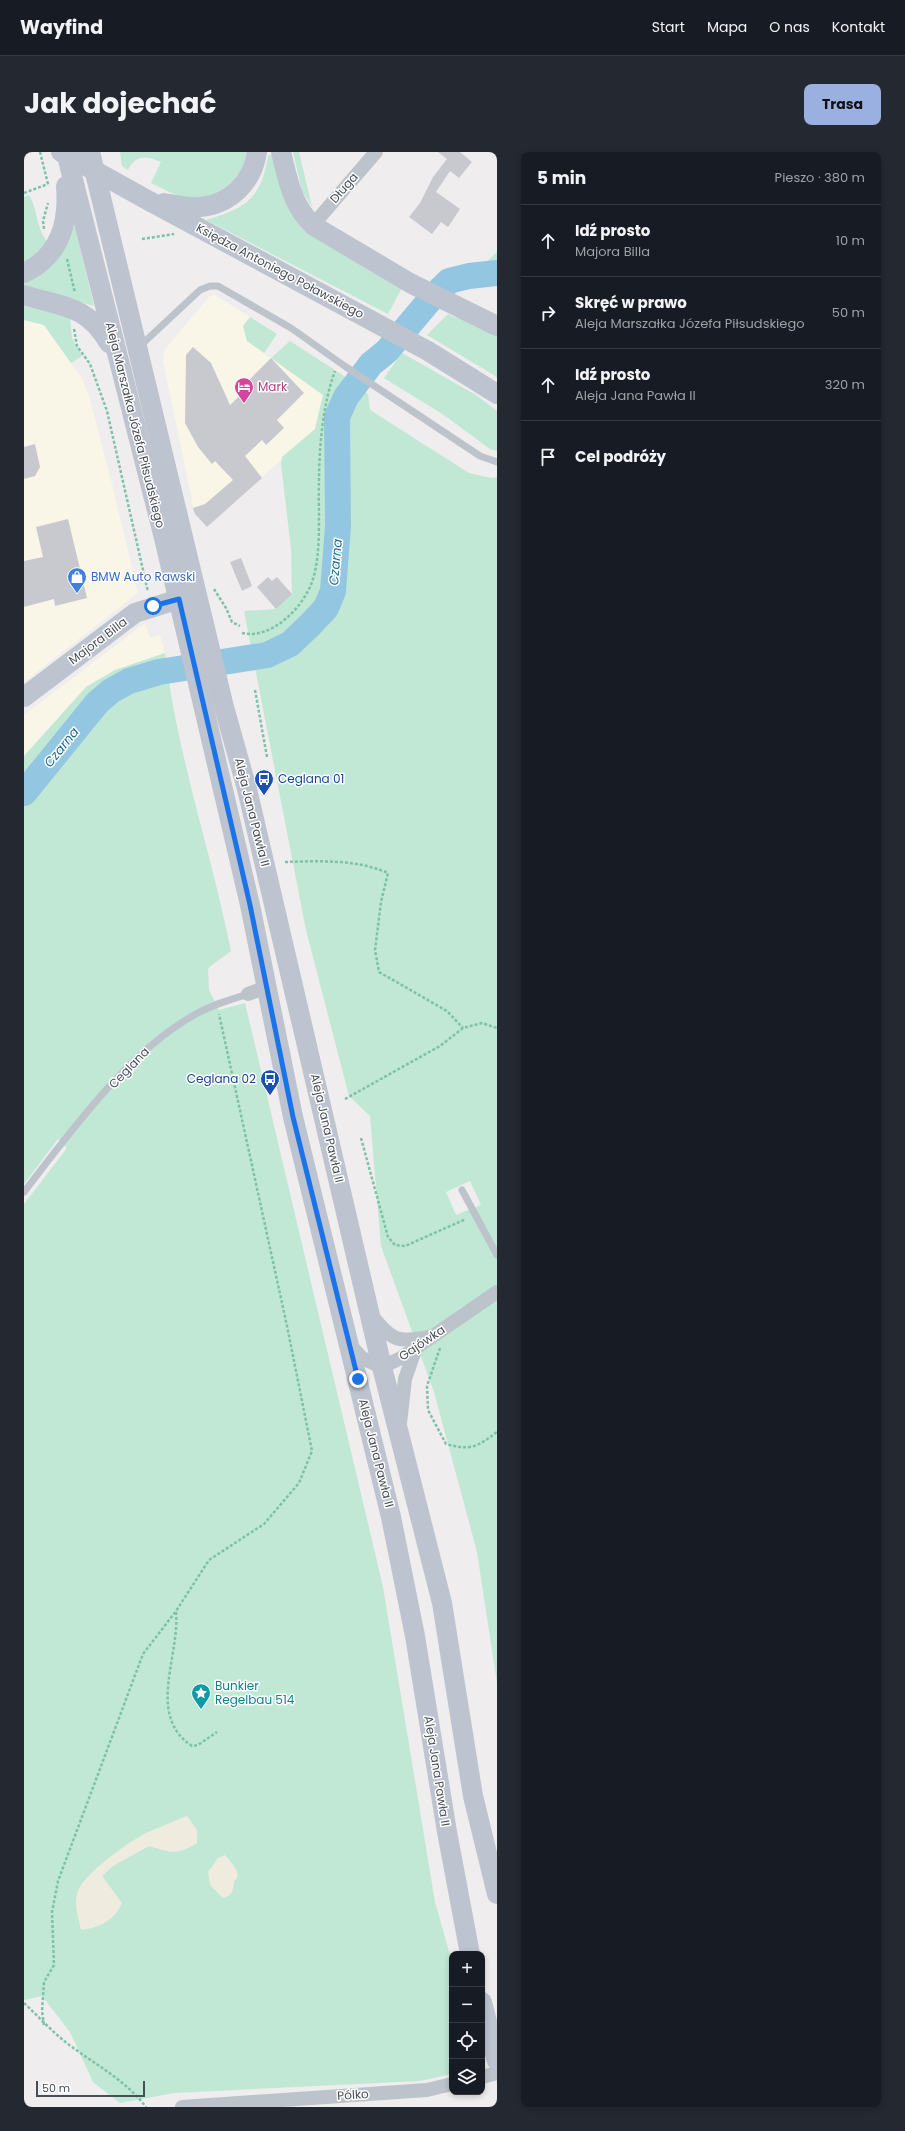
<!DOCTYPE html>
<html lang="pl">
<head>
<meta charset="utf-8">
<style>
	:root { --surface:#171b24; --page:#242831; --text:#f1f3f6; --muted:#9ea1a6; --line:#363941; --accent:#9ab0e1 }
	body { margin:0; font-family:Poppins,sans-serif; background:var(--page); color:var(--text) }
	.controls { position:absolute; right:12px; bottom:12px; display:grid; overflow:hidden; border-radius:8px; box-shadow:0 2px 6px #0003 }
	.controls button { width:36px; height:36px; display:grid; place-items:center; padding:0; border:0; border-bottom:1px solid var(--line); background:var(--surface); color:var(--text); font:20px sans-serif }
	.scale { position:absolute; left:12px; bottom:10px; width:109px; box-sizing:border-box; padding-left:4px; border:2px solid #484e58; border-top:0; font-size:11px; line-height:14px; white-space:nowrap; color:#484e58; -webkit-text-stroke:3px #fff; paint-order:stroke }
	.stop { position:absolute; width:12px; height:12px; margin:-9px; border:3px solid #1a73e8; border-radius:50%; background:#fff }
	.stop.end { background:#1a73e8; border-color:#fff; box-shadow:0 1px 4px #0008 }
	.list { margin:0; padding:0; list-style:none }
	h2 { display:flex; justify-content:space-between; align-items:center; height:52px; margin:0; padding:0 16px; font-size:17px }
	h2 small { font-size:13px; font-weight:400; color:var(--muted) }
	.list li { display:grid; grid-template-columns:26px 1fr auto; gap:12px; align-items:center; box-sizing:border-box; height:72px; padding:0 16px; border-top:1px solid var(--line) }
	.list b { display:block; font-size:15px; white-space:nowrap }
	.list p { margin:0; font-size:13px; white-space:nowrap; color:var(--muted) }
	.list em { font-size:13px; font-style:normal; color:var(--muted) }
	.icon { flex:none; width:22px; height:22px; fill:none; stroke:currentColor; stroke-width:2; stroke-linecap:round; stroke-linejoin:round }
	.map { position:relative; flex:none; width:473px; height:1955px; overflow:hidden; border-radius:8px }
	header { display:flex; align-items:center; gap:24px; box-sizing:border-box; height:56px; padding:0 20px; background:var(--surface); border-bottom:1px solid var(--line) }
	header strong { font-size:19px }
	nav { display:flex; gap:22px; margin-inline-start:auto; font-size:14px }
	.intro { display:flex; align-items:center; justify-content:space-between; box-sizing:border-box; height:96px; padding:0 24px }
	h1 { margin:0; font-size:28px }
	.button { padding:10px 18px; border-radius:8px; background:var(--accent); color:#111; font-size:14px; font-weight:700 }
	main { display:flex; gap:24px; padding:0 24px }
	aside { flex:1; background:var(--surface); border-radius:8px; box-shadow:0 2px 6px #0003 }
	.map>svg:first-child { display:block }
	.commercial { fill:#f9f6e8 }
	.green { fill:#c0e8d5; fill-rule:evenodd }
	.sand { fill:#efecdf }
	.water { fill:#93c6e0 }
	.lines { fill:none; stroke-linecap:round; stroke-linejoin:round }
	.river { stroke:#93c6e0; stroke-width:26 }
	.building { fill:#c8c9cf }
	.path { stroke:#7dc2a8; stroke-width:2.5; stroke-dasharray:3 2; stroke-linecap:butt }
	.lane { stroke:#bdc3ca; stroke-width:7 }
	.street { stroke:#bdc3ca; stroke-width:14 }
	.secondary { stroke:#bdc3cf; stroke-width:20 }
	.secondary-bridge { stroke:#bdc3cf; stroke-width:20 }
	.route { stroke:#1a73e8; stroke-width:5 }
	.labels { text-anchor:middle; stroke-width:3; stroke-linejoin:round; paint-order:stroke }
	.street-label { font-size:12px; fill:#484e58; stroke:#fff }
	.hotel-label { font-size:12px; fill:#b23c85; stroke:#fff; text-anchor:start }
	.shop-label { font-size:12px; fill:#366cbe; stroke:#fff; text-anchor:start }
	.transit-label { font-size:12px; fill:#164399; stroke:#fff; text-anchor:start }
	.culture-label { font-size:12px; fill:#0d838f; stroke:#fff; text-anchor:start }
	.water-label { font-size:13px; font-style:italic; fill:#1e6d94; stroke:#fff }
</style>
</head>
<body>
<header>
<strong>Wayfind</strong>
<nav><a>Start</a><a>Mapa</a><a>O nas</a><a>Kontakt</a></nav>
</header>
<div class="intro"><h1>Jak dojechać</h1><a class="button">Trasa</a></div>
<main>
<div class="map">
<svg width="473" height="1955" viewBox="0 0 473 1955">
	<rect width="100%" height="100%" fill="#efeded"/>
	<g class="commercial">
		<polygon points="191,143 226,165 219,174 223,189 299,243 291,277 183,375 171,362 139,210 140,200 147,190 186,144"/>
		<polygon points="0,168 20,173 58,226 65,244 88,332 114,441 0,530"/>
		<polygon points="121,471 126,486 136,483 141,501 91,518 62,535 0,604 0,563"/>
	</g>
	<g class="green">
		<path d="M96 0H225C216 28 193 52 161 45 149 43 138 36 127 31L137 10C123 4 112 2 104 18L98 14Z"/>
		<polygon points="269,0 275,0 288,55 278,39"/>
		<path d="M251 1 260 39 379 134 364 162 182 68C222 56 237 47 244 4Z"/>
		<path d="M5 43C14 57 12 78 24 90L0 113V45Z"/>
		<polygon points="49,74 51,76 70,154 0,134 0,129"/>
		<polygon points="473,100 473,131 456,116"/>
		<polygon points="0,154 46,165 48,186 58,204 47,211 20,173 0,168"/>
		<polygon points="424,162 432,166 435,162 473,180 473,225 403,183"/>
		<polygon points="226,165 253,182 240,201 223,189 219,174"/>
		<path d="M266 189 317 222 344 242 346 258 445 321 467 326 473 325V1531L453 1400 410 1240 357 1094 346 964 325 944 282 778 220 459 252 457 268 441 267 397 257 312 258 305 291 277 299 243 247 206ZM446 1029 457 1053 432 1063 422 1040Z"/>
		<polygon points="378,201 452,243 473,259 473,299 466,297 420,263 360,226"/>
		<path d="M141 501C153 603 187 699 207 799L184 816 185 838 195 858 221 851 359 1435 411 1750 428 1810V1922L396 1929 150 1941 96 1951 69 1930 46 1880 18 1844 0 1848V1052L43 996 34 987 0 1032V604L62 535 91 518ZM163 1664 147 1700 125 1694 90 1713 78 1724 85 1734 52 1751 54 1739 59 1730 120 1682Z"/>
	</g>
	<g class="sand">
		<path d="M163 1664 173 1678V1691C152 1704 148 1700 125 1694L90 1713 78 1724 98 1751C91 1768 75 1776 57 1778 55 1766 49 1752 54 1739 59 1723 105 1689 121 1682 135 1675 149 1670 163 1664Z"/>
		<path d="M201 1703C206 1710 216 1718 213 1726 211 1730 210 1727 210 1732 208 1740 209 1743 199 1746L186 1733 184 1720 194 1706Z"/>
	</g>
	<path class="water" d="M473 116V125L438 129 422 136 414 132C423 120 458 118 473 116Z"/>
	<g class="lines">
		<polyline class="river" points="0,641 73,551 87,539 105,529 135,520 243,503 266,492 286,473 302,456 309,439 314,374 313,265 322,245 347,212 363,199 405,149 425,129 445,124 473,121"/>
	</g>
	<g class="building">
		<polygon points="414,0 436,0 448,10 435,26 426,19 412,40 436,57 424,75 417,70 408,82 385,65 396,51 409,25 423,7"/>
		<polygon points="169,195 187,211 206,253 225,235 222,231 247,206 280,241 253,268 260,276 242,293 238,288 221,304 238,326 183,375 171,362 169,356 181,352 209,328 191,309 188,312 174,295 161,271 162,203"/>
		<polygon points="11,292 16,315 11,324 0,327 0,295"/>
		<polygon points="44,367 63,446 31,454 30,447 0,455 0,409 19,405 12,375"/>
		<polygon points="217,406 228,434 218,439 206,410"/>
		<polygon points="244,425 248,429 253,425 268,442 252,457 233,435"/>
	</g>
	<g class="lines">
		<g class="path">
			<polyline points="16,0 24,32"/>
			<polyline points="0,41 24,32"/>
			<polyline points="20,77 19,69 24,51"/>
			<polyline points="118,87 150,82"/>
			<polyline points="43,107 51,141"/>
			<polyline points="50,177 53,194 66,212 83,259 124,440"/>
			<polyline points="190,437 202,456 208,470 216,474"/>
			<path d="M218 481C248 488 279 455 288 430 298 402 294 359 295 330 295 295 299 251 311 219"/>
			<polyline points="231,538 243,605"/>
			<path d="M261 710C295 709 332 707 364 721L357 750 351 798 355 820 423 859 439 876"/>
			<polyline points="321,947 416,894 439,876 458,871 473,876"/>
			<polyline points="337,986 364,1085 371,1093 381,1094 442,1067"/>
			<path d="M416 1196 403 1234 404 1258 422 1292C447 1299 453 1295 473 1280"/>
			<path d="M152 1460C156 1504 122 1564 168 1594L174 1593 193 1580"/>
			<path d="M0 1851C16 1866 30 1882 48 1895 74 1914 102 1929 122 1955"/>
			<polyline points="20,1873 18,1859 20,1830 30,1813 28,1760 34,1729 119,1502 152,1459 185,1408 240,1372 275,1331 288,1299 263,1174 195,862"/>
		</g>
		<g class="lane">
			<polyline points="116,194 176,138 186,134 194,134 267,176 322,215 456,304 473,310"/>
			<polyline points="438,1038 473,1103"/>
			<path d="M0 1040C47 979 103 901 170 863 187 853 205 848 224 842"/>
		</g>
		<g class="street">
			<polyline points="289,73 352,0"/>
			<polyline points="224,842 243,835"/>
			<path d="M348 1164C370 1190 372 1190 405 1185"/>
			<polyline points="326,1193 338,1206 358,1215 377,1206 473,1140"/>
			<polyline points="376,1271 381,1227 391,1198"/>
			<polyline points="458,1925 473,1921"/>
			<polyline points="158,1955 403,1938 428,1932"/>
		</g>
		<g class="secondary">
			<polyline points="42,0 140,386 226,753 269,965 367,1365 391,1484 423,1680 446,1802"/>
			<polyline points="66,0 200,555 223,637 358,1215 418,1451 449,1644 473,1742"/>
			<path d="M257 0C264 28 268 54 290 74L386 131 473 174"/>
			<polyline points="127,50 404,199 473,242"/>
			<path d="M140 51C152 53 165 56 177 55 207 52 229 29 233 0"/>
			<path d="M0 121C36 104 45 71 42 34"/>
			<path d="M0 143C39 155 63 153 85 191"/>
			<polyline points="0,545 111,461 155,447"/>
			<polyline points="458,1850 473,1909"/>
		</g>
		<polyline class="secondary-bridge" points="37,0 127,50"/>
	</g>
	<g class="lines">
		<polyline class="route" points="129,454 155,447 226,753 269,965 334,1227"/>
	</g>
	<defs>
		<g id="hotel-pin" transform="scale(1)"><path d="M0 17L-7.5 6A9.5 9.5 0 1 1 7.5 6Z" fill="#d1479c" stroke="#fff"/><path d="M-6-4.5h1.5V1H6V5H4.5V3h-9V5H-6ZM-4 0a1.8 1.8 0 1 1 3.6 0ZM.5 0V-2.5h3Q6-2.5 6 0Z" fill="#fff"/></g>
		<g id="shop-pin" transform="scale(1)"><path d="M0 17L-7.5 6A9.5 9.5 0 1 1 7.5 6Z" fill="#3f7fe0" stroke="#fff"/><path d="M-5-2.5h2.3a2.7 3.5 0 0 1 5.4 0H5L5.5 6h-11ZM-1.5-2.5h3a1.5 2.3 0 0 0-3 0Z" fill="#fff"/></g>
		<g id="bus-pin" transform="scale(1)"><path d="M0 17L-7.5 6A9.5 9.5 0 1 1 7.5 6Z" fill="#1a4fb4" stroke="#fff"/><path d="M-5-6H5V4H4V6H2V4H-2V6H-4V4H-5ZM-3.5-4V0h7V-4ZM-3.5 1.2v1.5H-2V1.2ZM2 1.2v1.5H3.5V1.2Z" fill="#fff"/></g>
		<g id="sight-pin" transform="scale(1)"><path d="M0 17L-7.5 6A9.5 9.5 0 1 1 7.5 6Z" fill="#0f9aa8" stroke="#fff"/><path d="M0-6L1.8-2.2L6-1.7L2.9 1.2L3.7 5.4L0 3.3L-3.7 5.4L-2.9 1.2L-6-1.7L-1.8-2.2Z" fill="#fff"/></g>
	</defs>
	<g fill-rule="evenodd">
		<use href="#hotel-pin" x="220" y="235"/>
		<use href="#shop-pin" x="53" y="425"/>
		<use href="#bus-pin" x="240" y="627"/>
		<use href="#bus-pin" x="246" y="927"/>
		<use href="#sight-pin" x="177" y="1541"/>
	</g>
	<g class="labels">
		<g class="street-label">
			<text transform="translate(320 36) rotate(-49)" y="4">Długa</text>
			<text transform="translate(256 119) rotate(28)" y="4">Księdza Antoniego Poławskiego</text>
			<text transform="translate(111 273) rotate(76)" y="4">Aleja Marszałka Józefa Piłsudskiego</text>
			<text transform="translate(74 489) rotate(-37)" y="4">Majora Billa</text>
			<text transform="translate(228 660) rotate(76)" y="4">Aleja Jana Pawła II</text>
			<text transform="translate(105 916) rotate(-46)" y="4">Ceglana</text>
			<text transform="translate(303 976) rotate(77)" y="4">Aleja Jana Pawła II</text>
			<text transform="translate(398 1191) rotate(-34)" y="4">Gajówka</text>
			<text transform="translate(352 1301) rotate(76)" y="4">Aleja Jana Pawła II</text>
			<text transform="translate(413 1619) rotate(81)" y="4">Aleja Jana Pawła II</text>
			<text transform="translate(329 1943) rotate(-4)" y="4">Pólko</text>
		</g>
		<g class="hotel-label">
			<text x="234" y="239">Mark</text>
		</g>
		<g class="shop-label">
			<text x="67" y="429">BMW Auto Rawski</text>
		</g>
		<g class="transit-label">
			<text x="254" y="631">Ceglana 01</text>
			<text x="232" y="931" text-anchor="end">Ceglana 02</text>
		</g>
		<g class="culture-label">
			<text x="191" y="1538">Bunkier<tspan x="191" dy="14">Regelbau 514</tspan></text>
		</g>
		<g class="water-label">
			<text transform="translate(311 410) rotate(-85)" y="5">Czarna</text>
			<text transform="translate(37 595) rotate(-51)" y="5">Czarna</text>
		</g>
	</g>
</svg>
<div class="controls">
<button>+</button>
<button>−</button>
<button><svg class="icon" aria-label="locate" viewBox="0 0 24 24"><circle cx="12" cy="12" r="6"/><path d="M12 2v4M12 18v4M2 12h4M18 12h4"/></svg></button>
<button><svg class="icon" aria-label="layers" viewBox="0 0 24 24"><path d="M12 4l9 5-9 5-9-5zM3 14l9 5 9-5"/></svg></button>
</div>
<div class="scale">50 m</div>
<div class="stop" style="left:129px;top:454px"></div>
<div class="stop end" style="left:334px;top:1227px"></div>
</div>
<aside>
<h2>5 min<small>Pieszo · 380 m</small></h2>
<ul class="list">
<li><svg class="icon" aria-label="ahead" viewBox="0 0 24 24"><path d="M12 20V5M6 11l6-6 6 6"/></svg><div><b>Idź prosto</b><p>Majora Billa</p></div><em>10 m</em></li>
<li><svg class="icon" aria-label="right" viewBox="0 0 24 24"><path d="M7 20v-9h11M14 6l5 5-5 5"/></svg><div><b>Skręć w prawo</b><p>Aleja Marszałka Józefa Piłsudskiego</p></div><em>50 m</em></li>
<li><svg class="icon" aria-label="ahead" viewBox="0 0 24 24"><path d="M12 20V5M6 11l6-6 6 6"/></svg><div><b>Idź prosto</b><p>Aleja Jana Pawła II</p></div><em>320 m</em></li>
<li><svg class="icon" aria-label="arrive" viewBox="0 0 24 24"><path d="M6 21V4h12l-3 4 3 4H6"/></svg><div><b>Cel podróży</b></div></li>
</ul>
</aside>
</main>
</body>
</html>
